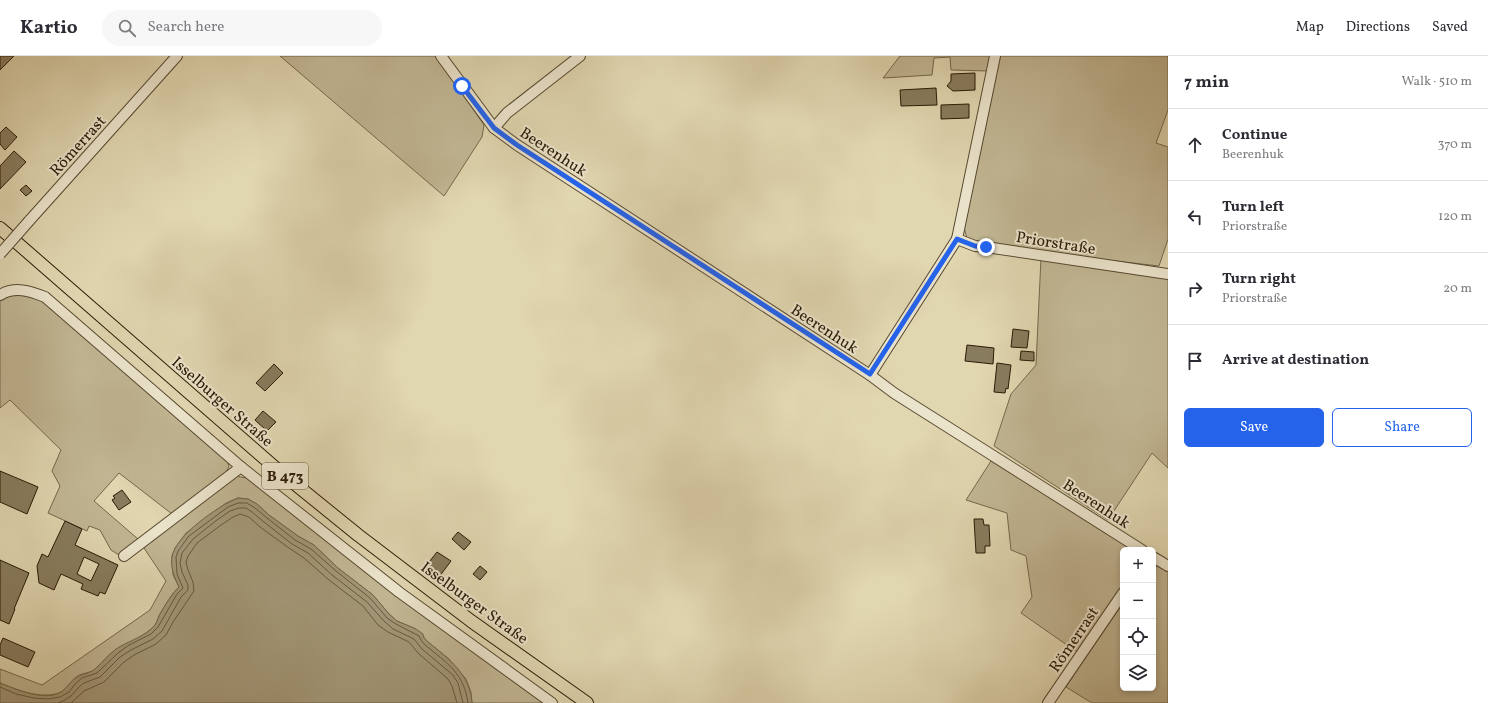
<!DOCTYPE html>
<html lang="en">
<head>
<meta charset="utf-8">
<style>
	:root { --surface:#fff; --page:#f7f7f7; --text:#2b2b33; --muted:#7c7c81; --line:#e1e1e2; --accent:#2563eb }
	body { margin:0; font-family:Vollkorn,serif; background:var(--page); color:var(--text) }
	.controls { position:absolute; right:12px; bottom:12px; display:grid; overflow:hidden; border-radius:6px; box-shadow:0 2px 6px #0003 }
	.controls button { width:36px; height:36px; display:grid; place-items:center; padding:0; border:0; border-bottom:1px solid var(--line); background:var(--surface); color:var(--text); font:20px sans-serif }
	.stop { position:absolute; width:12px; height:12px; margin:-9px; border:3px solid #2563eb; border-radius:50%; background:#fff }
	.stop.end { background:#2563eb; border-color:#fff; box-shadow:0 1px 4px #0008 }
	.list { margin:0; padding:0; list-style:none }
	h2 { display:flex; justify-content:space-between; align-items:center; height:52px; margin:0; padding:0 16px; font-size:17px }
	h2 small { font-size:13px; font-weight:400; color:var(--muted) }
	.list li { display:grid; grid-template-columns:26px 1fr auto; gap:12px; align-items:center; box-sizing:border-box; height:72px; padding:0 16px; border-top:1px solid var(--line) }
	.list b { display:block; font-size:15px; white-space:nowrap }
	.list p { margin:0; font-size:13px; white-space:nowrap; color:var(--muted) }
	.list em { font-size:13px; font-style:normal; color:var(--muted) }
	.actions { display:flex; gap:8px; padding:12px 16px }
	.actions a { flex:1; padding:9px 0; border:1px solid var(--accent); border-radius:6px; text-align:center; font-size:14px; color:var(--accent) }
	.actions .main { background:var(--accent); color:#fff }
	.icon { flex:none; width:22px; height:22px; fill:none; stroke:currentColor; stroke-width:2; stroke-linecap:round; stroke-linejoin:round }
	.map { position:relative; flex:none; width:1168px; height:647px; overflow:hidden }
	header { display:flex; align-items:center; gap:24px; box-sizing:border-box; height:56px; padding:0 20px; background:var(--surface); border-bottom:1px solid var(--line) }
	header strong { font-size:19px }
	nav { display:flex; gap:22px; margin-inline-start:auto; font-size:14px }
	.search { width:280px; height:36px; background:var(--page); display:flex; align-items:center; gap:10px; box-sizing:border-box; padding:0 14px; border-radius:22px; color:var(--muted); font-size:15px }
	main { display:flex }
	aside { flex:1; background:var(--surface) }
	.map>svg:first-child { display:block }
	.green { fill:#c1b693; stroke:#75684c }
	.water { fill:#a29676; stroke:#726449 }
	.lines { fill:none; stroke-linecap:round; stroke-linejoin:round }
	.shore { stroke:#66583e; stroke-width:1 }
	.building { fill:#887c5e; stroke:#291a05; fill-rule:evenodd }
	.minor-casing { stroke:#574930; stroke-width:12 }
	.major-casing { stroke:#291a05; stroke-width:14 }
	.minor { stroke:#ebe4cc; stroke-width:10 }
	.major { stroke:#e0d6b0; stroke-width:12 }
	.minor-bridge-casing { stroke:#574930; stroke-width:12; stroke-linecap:butt }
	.minor-bridge { stroke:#ebe4cc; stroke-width:10 }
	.route { stroke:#2563eb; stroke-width:5 }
	.labels { text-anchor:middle; stroke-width:4; stroke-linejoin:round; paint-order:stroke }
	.shield { fill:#ebe4cc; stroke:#635741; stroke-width:1 }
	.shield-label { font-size:15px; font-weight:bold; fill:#291a05 }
	.street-label { font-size:16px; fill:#291a05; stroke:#ebe4cc }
</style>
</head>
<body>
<header>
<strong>Kartio</strong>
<div class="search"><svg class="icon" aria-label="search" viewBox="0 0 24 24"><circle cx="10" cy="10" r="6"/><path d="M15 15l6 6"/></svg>Search here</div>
<nav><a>Map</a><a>Directions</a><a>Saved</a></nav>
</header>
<main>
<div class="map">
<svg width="1168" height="647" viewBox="0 0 1168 647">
	<rect width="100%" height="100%" fill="#e0d6b0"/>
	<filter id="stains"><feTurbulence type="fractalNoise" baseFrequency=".005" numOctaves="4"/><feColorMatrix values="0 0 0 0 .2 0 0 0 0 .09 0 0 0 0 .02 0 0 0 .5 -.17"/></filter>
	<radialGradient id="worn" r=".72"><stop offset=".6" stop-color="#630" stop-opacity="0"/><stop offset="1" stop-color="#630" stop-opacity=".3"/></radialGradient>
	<g class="green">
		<polygon points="280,0 436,0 484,69 482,81 444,140"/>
		<polygon points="900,0 991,0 988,15 951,14 950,1 934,2 932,19 883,22"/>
		<polygon points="999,0 1168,0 1168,54 1156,87 1168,91 1168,183 1159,210 977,189 967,183 964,171"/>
		<polygon points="1041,202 1168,222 1168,412 1152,397 1108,464 994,390 1011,338 1036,309"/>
		<polygon points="13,237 29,238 44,244 227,403 229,411 223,421 172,458 119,417 94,445 138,483 119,499 111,494 100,474 89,470 87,475 48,457 60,430 52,415 61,394 10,344 0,352 0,242"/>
		<polygon points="991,405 1133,494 1123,494 1123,532 1077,596 1021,557 1032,541 1026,500 1011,494 1007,457 966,444"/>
		<path d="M235 420 247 422 378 526 487 606 545 647H472L471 636 466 623 449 603 428 586 416 573 397 565 389 558 373 539 338 512 314 489 298 480 269 459 257 448 248 443 238 442 226 447 186 477 175 492 172 500 173 519 179 531C173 536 164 551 160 558 158 562 157 566 155 569 143 583 122 588 109 599 103 604 100 610 94 614 89 617 84 617 79 619 71 624 66 636 56 638 37 642 17 634 0 627V613L42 629 150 554 166 525 142 489Z"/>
		<polygon points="1153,510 1163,511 1168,514 1168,647 1092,647 1066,631 1123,547 1123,632 1153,632"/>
	</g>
	<path class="water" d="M238 442 248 443 257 448 269 459 298 480 314 489 338 512 373 539 389 558 397 565 416 573 423 578 424 582 428 586C449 603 470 618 472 647H0V627C15 633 43 645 59 637 66 634 69 627 74 623 81 618 90 618 96 612 103 606 108 599 116 593 128 585 145 581 155 569 157 566 158 562 160 558 164 551 173 536 179 531 175 522 170 512 172 501 175 480 218 450 238 442Z"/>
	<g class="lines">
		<g class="shore">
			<path d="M0 631 16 638 34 642 48 643 60 641 69 636 76 627 82 622 97 617 118 597 129 589 151 578 158 571 177 538 183 532 177 518 176 501 178 495 189 480 228 451 238 447H247L255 452 267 462 295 484 311 493 336 515 370 542 387 562 396 568 419 580 421 584 425 589C447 607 464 617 468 647"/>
			<polyline points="58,647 63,645 71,640 79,631 84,627 100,621 120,601 131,594 153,583 162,575 181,541 188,534 188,529 182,516 180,507 182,497 193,483 217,464 230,455 239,452 246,452 252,456 264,466 292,488 308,497 332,519 367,546 384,565 393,573 414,583 422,593 453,619 458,627 463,647"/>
			<polyline points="71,647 84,635 104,626 124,606 134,599 156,588 166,579 173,566 194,535 193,526 188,514 186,506 188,500 197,487 221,469 233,461 240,458 249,461 260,471 289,492 304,502 329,524 363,550 378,569 388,576 409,586 418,597 448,623 452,630 457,647"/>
		</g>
	</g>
	<g class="building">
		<polygon points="0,0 14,0 0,14"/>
		<polygon points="975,17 975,34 953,35 947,30 951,25 951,18"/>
		<polygon points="936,32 937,49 901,50 900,34"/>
		<polygon points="969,48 969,62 941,63 941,49"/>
		<polygon points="6,71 17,81 5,94 0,88 0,77"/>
		<polygon points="14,95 26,106 0,133 0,110"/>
		<polygon points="26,129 32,135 26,140 20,134"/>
		<polygon points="1013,273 1029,275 1027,292 1011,291"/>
		<polygon points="967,289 994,292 993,308 965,305"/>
		<polygon points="1021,295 1034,296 1034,305 1020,304"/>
		<polygon points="997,307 1011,309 1008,333 1006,332 1005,337 994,336"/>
		<polygon points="274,308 283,317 265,335 256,327"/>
		<polygon points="263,355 276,366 267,375 255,364"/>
		<polygon points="0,415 38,431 27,458 0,446"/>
		<polygon points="122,434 131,446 119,454 112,444 115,442 113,440"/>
		<polygon points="974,463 983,463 984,469 989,469 990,490 985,490 985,497 976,497"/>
		<path d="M65 465 82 473 75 489 118 509 105 538 100 536 98 540 81 533 83 528 61 518 54 534 39 527 37 510 42 498 48 501ZM84 501 99 508 91 525 77 518Z"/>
		<polygon points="458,476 471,486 464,494 452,483"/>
		<polygon points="437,496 451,505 439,521 425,511"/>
		<polygon points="0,504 29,517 14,553 15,553 9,568 0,564"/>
		<polygon points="480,510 487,516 480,524 473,518"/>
		<polygon points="3,582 35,596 28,611 0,599 0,589"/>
	</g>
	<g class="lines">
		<g class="minor-casing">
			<g id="minor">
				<polyline points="441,0 494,72 517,89 870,319 894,337 1142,494"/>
				<polyline points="494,72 507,57 580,0"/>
				<polyline points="29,165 177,0"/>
				<polyline points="957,183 995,0"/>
				<path d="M0 239C15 230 30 235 45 241L241 411 399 536 552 647"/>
				<polyline points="870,319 957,183 975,190 986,191 1168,218"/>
				<polyline points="124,500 241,411"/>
				<polyline points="1153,501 1168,510"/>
				<polyline points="1048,647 1123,537"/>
			</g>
		</g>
		<g class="major-casing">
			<polyline id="major" points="0,172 279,415 358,479 471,565 587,647"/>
		</g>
		<use href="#minor" class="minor"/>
		<use href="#major" class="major"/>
		<g class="minor-bridge-casing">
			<polyline id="minor-bridge" points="0,198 29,165"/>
		</g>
		<use href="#minor-bridge" class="minor-bridge"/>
	</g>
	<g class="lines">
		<polyline class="route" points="462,30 494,72 517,89 870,318 957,183 975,190 986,191"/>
	</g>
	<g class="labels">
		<rect class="shield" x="262" y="407" width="46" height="26" rx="3"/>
		<g class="shield-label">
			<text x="285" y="425">B 473</text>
		</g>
		<g class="street-label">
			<text transform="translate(77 89) rotate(-48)" y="6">Römerrast</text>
			<text transform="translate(554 95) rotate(33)" y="6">Beerenhuk</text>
			<text transform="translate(1056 186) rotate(9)" y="6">Priorstraße</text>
			<text transform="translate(825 272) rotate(33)" y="6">Beerenhuk</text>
			<text transform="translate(223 345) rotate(41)" y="6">Isselburger Straße</text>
			<text transform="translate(1097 447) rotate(33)" y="6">Beerenhuk</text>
			<text transform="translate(475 546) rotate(36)" y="6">Isselburger Straße</text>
			<text transform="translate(1073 583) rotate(-56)" y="6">Römerrast</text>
		</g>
	</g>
	<rect width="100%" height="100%" filter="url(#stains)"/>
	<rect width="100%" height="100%" fill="url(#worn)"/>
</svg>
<div class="controls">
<button>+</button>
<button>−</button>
<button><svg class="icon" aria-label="locate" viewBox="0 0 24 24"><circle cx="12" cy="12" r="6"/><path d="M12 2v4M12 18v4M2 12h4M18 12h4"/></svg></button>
<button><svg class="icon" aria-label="layers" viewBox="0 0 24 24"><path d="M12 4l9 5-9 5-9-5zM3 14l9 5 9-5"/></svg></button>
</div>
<div class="stop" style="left:462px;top:30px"></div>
<div class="stop end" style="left:986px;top:191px"></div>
</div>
<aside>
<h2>7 min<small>Walk · 510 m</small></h2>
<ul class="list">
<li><svg class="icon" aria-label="ahead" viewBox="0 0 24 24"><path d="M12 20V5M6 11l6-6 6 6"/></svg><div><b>Continue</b><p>Beerenhuk</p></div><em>370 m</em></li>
<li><svg class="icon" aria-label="left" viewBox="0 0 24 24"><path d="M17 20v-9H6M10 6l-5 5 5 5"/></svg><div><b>Turn left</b><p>Priorstraße</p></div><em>120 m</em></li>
<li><svg class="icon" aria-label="right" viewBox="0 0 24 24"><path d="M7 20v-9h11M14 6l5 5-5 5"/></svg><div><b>Turn right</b><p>Priorstraße</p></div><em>20 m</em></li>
<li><svg class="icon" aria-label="arrive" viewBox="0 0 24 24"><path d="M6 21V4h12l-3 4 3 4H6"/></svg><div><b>Arrive at destination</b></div></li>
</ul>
<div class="actions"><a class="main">Save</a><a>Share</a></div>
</aside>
</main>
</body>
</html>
